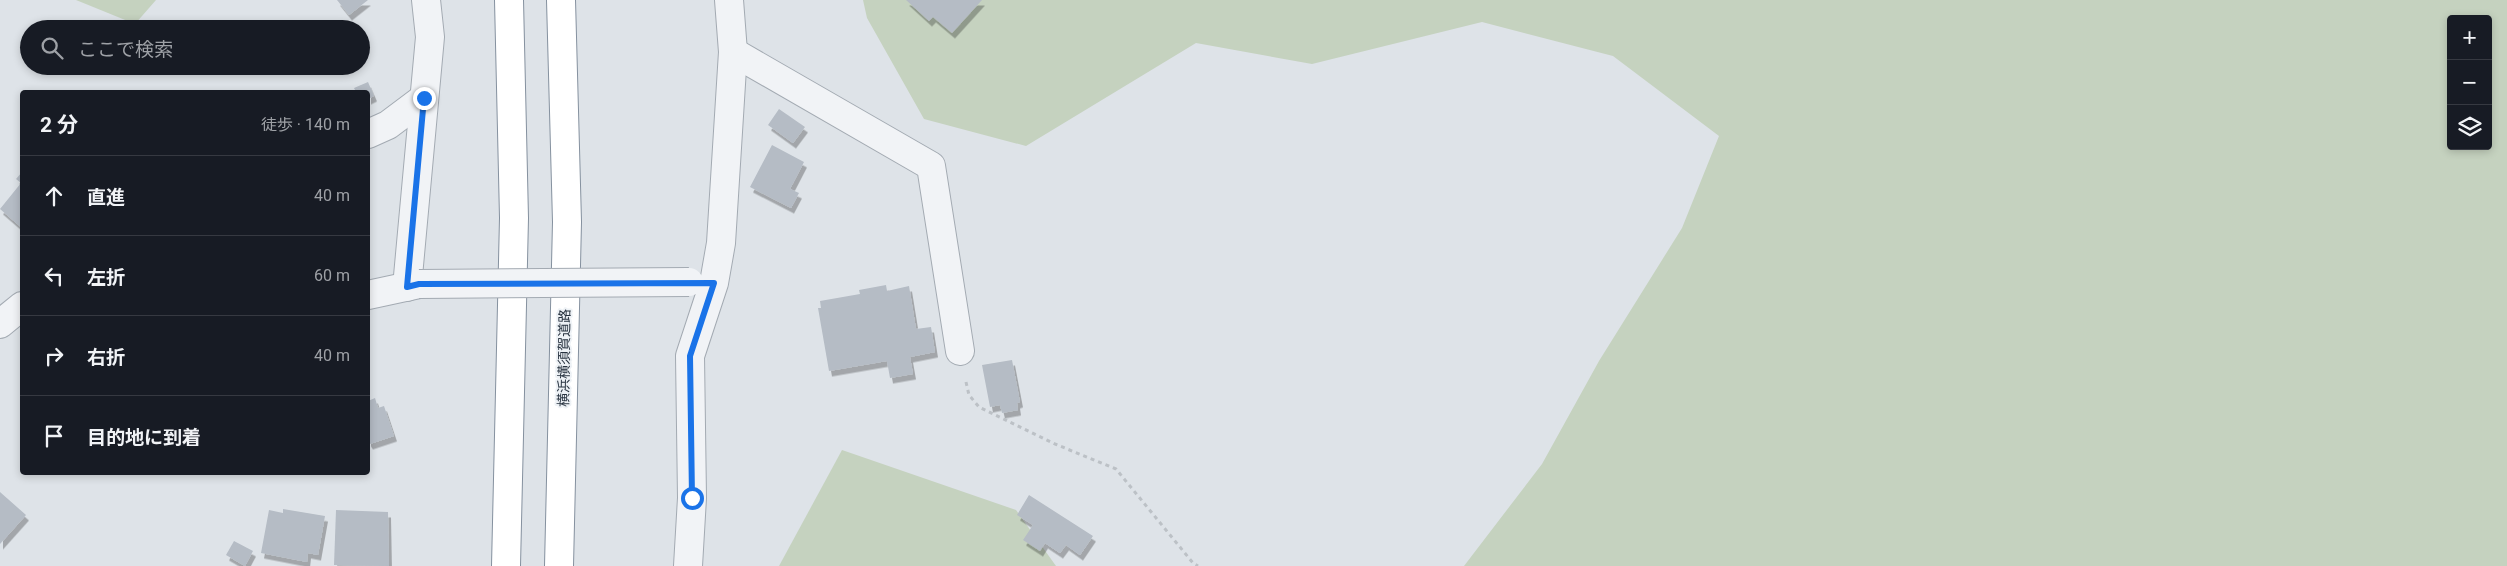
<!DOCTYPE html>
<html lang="ja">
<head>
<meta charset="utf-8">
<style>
	:root { --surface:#171b24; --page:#242831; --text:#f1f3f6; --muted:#9ea1a6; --line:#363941 }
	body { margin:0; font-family:Roboto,"Noto Sans JP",sans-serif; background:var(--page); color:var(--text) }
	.controls { position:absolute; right:15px; top:15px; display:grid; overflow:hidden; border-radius:5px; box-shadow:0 2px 8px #0003 }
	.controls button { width:45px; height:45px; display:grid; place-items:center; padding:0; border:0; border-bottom:1px solid var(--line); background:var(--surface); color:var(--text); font:25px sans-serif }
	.stop { position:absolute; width:15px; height:15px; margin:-11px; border:4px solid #1a73e8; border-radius:50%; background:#fff }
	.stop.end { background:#1a73e8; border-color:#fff; box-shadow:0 1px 5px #0008 }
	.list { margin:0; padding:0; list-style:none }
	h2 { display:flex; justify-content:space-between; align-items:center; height:65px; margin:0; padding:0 20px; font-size:21px }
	h2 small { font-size:16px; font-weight:400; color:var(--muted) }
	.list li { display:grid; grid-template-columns:32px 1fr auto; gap:15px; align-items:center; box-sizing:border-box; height:80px; padding:0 20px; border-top:1px solid var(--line) }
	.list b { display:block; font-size:19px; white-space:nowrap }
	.list em { font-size:16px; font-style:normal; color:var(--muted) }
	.icon { flex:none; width:28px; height:28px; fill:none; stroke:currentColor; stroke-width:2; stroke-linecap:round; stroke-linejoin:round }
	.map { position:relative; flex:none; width:2507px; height:566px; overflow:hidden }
	.search { position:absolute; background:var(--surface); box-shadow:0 2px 8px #0003; left:20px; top:20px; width:350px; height:55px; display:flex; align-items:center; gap:12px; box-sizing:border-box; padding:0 18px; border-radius:28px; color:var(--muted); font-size:19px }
	.panel { position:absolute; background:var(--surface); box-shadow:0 2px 8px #0003; left:20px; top:90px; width:350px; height:385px; border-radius:5px }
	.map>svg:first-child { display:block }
	.green { fill:#c5d2bf; fill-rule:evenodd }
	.building { fill:#b5bcc5; filter:url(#shadow) }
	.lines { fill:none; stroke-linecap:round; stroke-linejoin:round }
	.minor-casing { stroke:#a3aab2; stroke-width:30 }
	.highway-casing { stroke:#85919f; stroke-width:30 }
	.path { stroke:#bcc1c6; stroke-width:3; stroke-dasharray:4 4; stroke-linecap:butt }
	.minor { stroke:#f1f3f6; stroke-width:28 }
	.highway { stroke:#fff; stroke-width:28 }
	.minor-bridge-casing { stroke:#a3aab2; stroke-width:30; stroke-linecap:butt }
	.minor-bridge { stroke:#f1f3f6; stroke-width:28 }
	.route { stroke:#1a73e8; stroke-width:6 }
	.labels { text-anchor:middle; stroke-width:4; stroke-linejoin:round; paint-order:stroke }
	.street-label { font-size:14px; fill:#27323f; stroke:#eef2f6 }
</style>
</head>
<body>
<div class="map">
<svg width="2507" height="566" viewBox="0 0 2507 566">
	<defs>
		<filter id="shadow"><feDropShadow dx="3" dy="5.5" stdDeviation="0" flood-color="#0004"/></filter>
	</defs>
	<rect width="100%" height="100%" fill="#dee3e8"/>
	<g class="green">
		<polygon points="76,0 156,0 135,24"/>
		<path d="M863 0H2507V566H1464L1542 464 1599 361 1682 228 1719 136 1613 56 1482 22 1312 64 1196 43 1026 146 924 119 867 18ZM2451 19H2488V146H2451Z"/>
		<polygon points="842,450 1016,510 1056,566 779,566"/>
	</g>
	<g class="building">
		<polygon points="337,0 368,0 349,15"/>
		<polygon points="906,0 982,0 952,33 933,17 929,21"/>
		<polygon points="368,82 374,96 368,99 368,92 356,92 354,88"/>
		<polygon points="779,109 805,127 793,143 768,125"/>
		<polygon points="772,145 804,162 790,189 799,193 791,208 750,187"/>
		<polygon points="22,172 22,228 0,209 21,183 16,179"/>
		<polygon points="886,285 887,291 909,286 916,329 931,327 935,352 910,357 913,374 890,378 887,361 829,371 818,308 821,308 820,301 860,294 859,290"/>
		<polygon points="1012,360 1020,402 1017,403 1018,410 1002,413 1000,405 990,407 982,365"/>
		<polygon points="375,398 378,408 384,406 394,436 370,444 368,441 368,401"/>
		<polygon points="0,492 26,515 0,544"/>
		<polygon points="1029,495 1093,536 1080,555 1066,545 1060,553 1045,543 1040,551 1023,540 1033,525 1017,515"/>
		<polygon points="283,509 325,516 318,555 308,553 307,562 261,553 269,510 283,513"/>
		<polygon points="336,510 388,512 389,566 334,565"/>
		<polygon points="234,541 253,551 245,566 226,555"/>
	</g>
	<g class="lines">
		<g class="minor-casing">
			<g id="minor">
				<polyline points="733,52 931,166 960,351"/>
				<polyline points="368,134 388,125 424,98"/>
				<polyline points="407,287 430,37 426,0"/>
				<polyline points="368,295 419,284"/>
				<polyline points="0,324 22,306"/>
				<polyline points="688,566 692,498 690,356 714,283 721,243 733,52 729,0"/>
			</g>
		</g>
		<g class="highway-casing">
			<g id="highway">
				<polyline points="506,566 514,218 509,0"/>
				<polyline points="559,566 567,222 561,0"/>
			</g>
		</g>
		<polyline class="path" points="966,382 969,395 979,407 1055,444 1116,469 1193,563 1198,566"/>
		<use href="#minor" class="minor"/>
		<use href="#highway" class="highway"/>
		<g class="minor-bridge-casing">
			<polyline id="minor-bridge" points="419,284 689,282"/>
		</g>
		<use href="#minor-bridge" class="minor-bridge"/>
	</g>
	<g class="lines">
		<polyline class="route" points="424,98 407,287 419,284 714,283 690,356 692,498"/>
	</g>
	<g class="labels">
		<g class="street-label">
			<text transform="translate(564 358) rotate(-89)" y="5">横浜横須賀道路</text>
		</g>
	</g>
</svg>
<div class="controls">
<button>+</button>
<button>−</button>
<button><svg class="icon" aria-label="layers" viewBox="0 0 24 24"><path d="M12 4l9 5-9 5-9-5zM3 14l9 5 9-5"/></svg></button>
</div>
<div class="stop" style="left:692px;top:498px"></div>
<div class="stop end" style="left:424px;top:98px"></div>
<div class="search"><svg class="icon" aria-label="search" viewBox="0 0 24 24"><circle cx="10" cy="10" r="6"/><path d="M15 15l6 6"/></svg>ここで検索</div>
<section class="panel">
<h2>2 分<small>徒歩 · 140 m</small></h2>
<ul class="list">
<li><svg class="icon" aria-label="ahead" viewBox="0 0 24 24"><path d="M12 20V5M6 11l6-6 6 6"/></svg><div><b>直進</b></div><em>40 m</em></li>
<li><svg class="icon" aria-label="left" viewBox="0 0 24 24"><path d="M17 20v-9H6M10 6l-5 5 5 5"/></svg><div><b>左折</b></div><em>60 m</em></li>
<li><svg class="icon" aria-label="right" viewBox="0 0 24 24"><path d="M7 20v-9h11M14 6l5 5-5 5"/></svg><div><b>右折</b></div><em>40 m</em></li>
<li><svg class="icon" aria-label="arrive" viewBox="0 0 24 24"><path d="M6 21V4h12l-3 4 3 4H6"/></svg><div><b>目的地に到着</b></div></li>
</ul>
</section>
</div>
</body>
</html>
